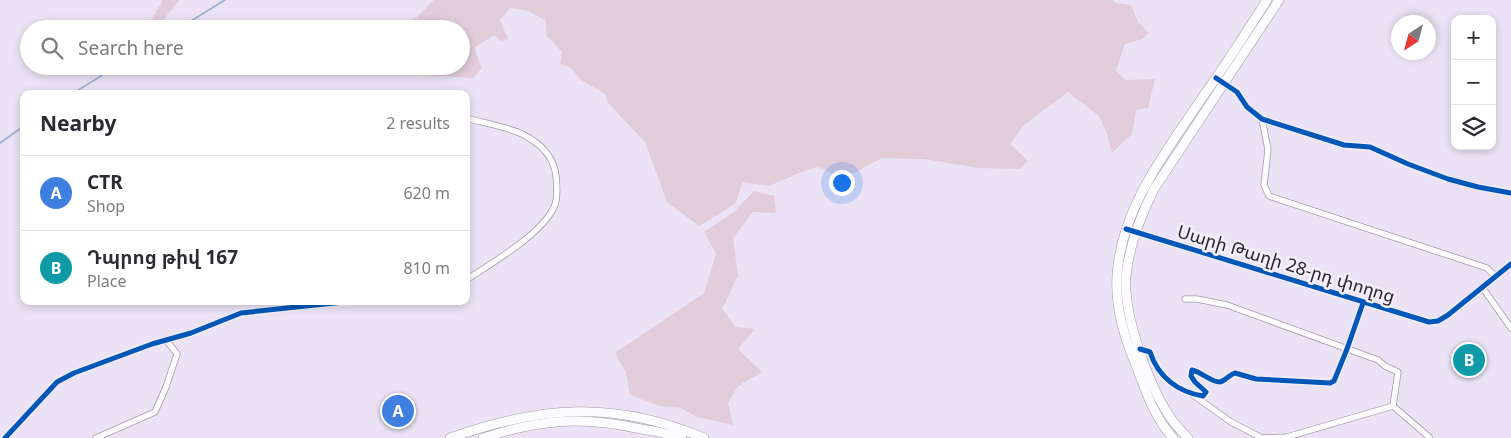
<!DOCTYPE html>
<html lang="en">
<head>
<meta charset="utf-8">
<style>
	:root { --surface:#fff; --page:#f7f7f7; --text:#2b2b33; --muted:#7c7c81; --line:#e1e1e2; --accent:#d93025 }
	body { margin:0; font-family:"Noto Sans","Noto Sans Armenian",sans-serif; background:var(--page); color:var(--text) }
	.controls { position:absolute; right:15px; top:15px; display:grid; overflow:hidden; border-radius:10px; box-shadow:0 2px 8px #0003 }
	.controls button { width:45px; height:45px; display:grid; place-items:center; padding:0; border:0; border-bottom:1px solid var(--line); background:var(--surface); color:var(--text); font:25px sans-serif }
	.compass { position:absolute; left:1391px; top:15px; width:45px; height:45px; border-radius:50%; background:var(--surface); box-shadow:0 2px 8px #0003; rotate:216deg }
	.you { position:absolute; left:841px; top:182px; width:18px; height:18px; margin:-12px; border:4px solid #fff; border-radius:50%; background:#1a73e8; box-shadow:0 0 0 8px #1a73e833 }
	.badge { display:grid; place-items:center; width:32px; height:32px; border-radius:50%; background:var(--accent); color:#fff; font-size:16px; font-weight:700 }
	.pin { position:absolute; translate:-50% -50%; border:2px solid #fff; box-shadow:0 1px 5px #0006 }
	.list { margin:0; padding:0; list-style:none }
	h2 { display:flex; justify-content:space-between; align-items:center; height:65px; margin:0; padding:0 20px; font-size:21px }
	h2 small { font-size:16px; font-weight:400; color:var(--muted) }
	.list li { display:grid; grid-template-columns:32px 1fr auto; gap:15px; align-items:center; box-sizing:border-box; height:75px; padding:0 20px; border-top:1px solid var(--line) }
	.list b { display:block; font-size:19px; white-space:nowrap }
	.list p { margin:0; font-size:16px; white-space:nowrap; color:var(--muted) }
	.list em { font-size:16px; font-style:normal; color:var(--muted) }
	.icon { flex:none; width:28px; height:28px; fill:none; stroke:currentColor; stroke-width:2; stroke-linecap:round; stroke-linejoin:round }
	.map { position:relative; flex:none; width:1511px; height:438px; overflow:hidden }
	.search { position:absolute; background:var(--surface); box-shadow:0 2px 8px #0003; left:20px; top:20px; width:450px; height:55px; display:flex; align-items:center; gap:12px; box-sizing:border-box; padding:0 18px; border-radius:28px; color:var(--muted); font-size:19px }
	.panel { position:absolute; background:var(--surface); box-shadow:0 2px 8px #0003; left:20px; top:90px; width:450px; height:215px; border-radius:10px }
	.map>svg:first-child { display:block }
	.green { fill:#e1ccda }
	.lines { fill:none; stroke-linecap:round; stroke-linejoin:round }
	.stream { stroke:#a2b2cf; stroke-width:2 }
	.minor-casing { stroke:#a19ba8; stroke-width:7 }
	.primary-casing { stroke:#a19ba8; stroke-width:10 }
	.minor { stroke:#fcfbfe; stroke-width:5.5 }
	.primary { stroke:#fcfbfe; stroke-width:9 }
	.cycleway-casing { stroke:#f3eefa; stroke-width:8 }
	.cycleway { stroke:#0057b8; stroke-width:5 }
	.labels { text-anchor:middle; stroke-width:5; stroke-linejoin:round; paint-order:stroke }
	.street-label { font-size:18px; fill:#2b2631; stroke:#f3eefa }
</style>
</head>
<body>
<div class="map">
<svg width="1511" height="438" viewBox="0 0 1511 438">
	<rect width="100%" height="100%" fill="#ebe3f5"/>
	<g class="green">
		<polygon points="163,0 180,0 157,27 148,25"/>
		<polygon points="434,0 1113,0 1116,3 1131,5 1138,22 1149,33 1142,39 1125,44 1116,70 1125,80 1155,79 1148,108 1136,110 1132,134 1112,153 1107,134 1099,116 1068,92 1024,125 1010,144 1028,161 1020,169 979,168 924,159 882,158 844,178 817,167 799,173 769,186 743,182 735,204 699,226 667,202 645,142 608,103 605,94 581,80 571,68 560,64 562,52 546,35 546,21 529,11 510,8 500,20 508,39 501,41 494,35 474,48 482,68 473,78 383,73 384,66 461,66 461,29 402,29 403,24 417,17"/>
		<polygon points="754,191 774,196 776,213 753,212 733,238 738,276 722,309 736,327 755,329 738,349 762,372 738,386 728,403 733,425 697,417 681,408 659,406 630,395 626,372 615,353 704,293 716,254 704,232 735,211"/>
	</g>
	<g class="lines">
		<g class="stream">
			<polyline points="178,29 225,0"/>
			<polyline points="72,94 117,66"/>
			<polyline points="0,143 24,126"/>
		</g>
		<g class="minor-casing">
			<g id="minor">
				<polyline points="1216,78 1237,92 1247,107 1262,119 1344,145 1370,147 1408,164 1448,179 1478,187 1511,193"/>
				<path d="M466 118C484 123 505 126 522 134 540 143 554 156 556 176 557 185 558 199 554 207 542 234 492 263 466 280"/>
				<polyline points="1262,119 1268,150 1264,185 1269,196 1487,268 1495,276"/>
				<polyline points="1126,229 1429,322 1438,321 1448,315 1511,264"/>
				<polyline points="1482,287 1511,328"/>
				<polyline points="1185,299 1197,299 1227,305 1378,360 1385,366 1398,372 1393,406"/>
				<path d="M1140 349 1150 352C1158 377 1178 392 1203 396L1206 392 1195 382 1191 376 1192 370C1201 372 1213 383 1220 382 1225 381 1229 375 1235 373L1256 379 1330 383 1334 381 1347 349 1363 303"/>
				<polyline points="1193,395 1231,422 1262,438 1287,437 1393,406"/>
				<polyline points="1393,406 1429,437"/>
				<polyline points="5,438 57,382 74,373 152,344 191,333 241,313 353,301"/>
				<polyline points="96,438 155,412 166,387 177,354 166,340"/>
			</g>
		</g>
		<g class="primary-casing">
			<g id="primary">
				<path d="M450 438C540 406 614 400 704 438"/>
				<path d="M483 438C542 419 581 416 641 429 655 431 669 434 682 438"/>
				<path d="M1173 438C1155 418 1146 392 1137 368 1125 339 1115 308 1117 276 1121 208 1166 152 1202 98 1225 66 1246 33 1267 0"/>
				<path d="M1188 438C1180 430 1172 421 1166 411 1147 379 1123 314 1126 276 1129 245 1140 217 1154 189L1279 0"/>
			</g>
		</g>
		<use href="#minor" class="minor"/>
		<use href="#primary" class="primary"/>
		<g class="cycleway-casing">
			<g id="cycleway">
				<polyline points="1216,78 1237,92 1247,107 1262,119 1344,145 1370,147 1408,164 1448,179 1478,187 1511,193"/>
				<polyline points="1126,229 1429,322 1438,321 1448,315 1511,264"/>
				<path d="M1140 349 1150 352C1158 377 1178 392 1203 396L1206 392 1195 382 1191 376 1192 370C1201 372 1213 383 1220 382 1225 381 1229 375 1235 373L1256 379 1330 383 1334 381 1347 349 1363 303"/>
				<polyline points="5,438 57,382 74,373 152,344 191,333 241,313 353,301"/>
			</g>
		</g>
		<use href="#cycleway" class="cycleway"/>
	</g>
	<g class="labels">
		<g class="street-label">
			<text transform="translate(1286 264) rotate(17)" y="6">Սարի Թաղի 28-րդ փողոց</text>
		</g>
	</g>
</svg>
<div class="controls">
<button>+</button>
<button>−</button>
<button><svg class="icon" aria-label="layers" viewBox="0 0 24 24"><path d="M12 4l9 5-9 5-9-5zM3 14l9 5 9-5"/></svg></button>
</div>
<svg class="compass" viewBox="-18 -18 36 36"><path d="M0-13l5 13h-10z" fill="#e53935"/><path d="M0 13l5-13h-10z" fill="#7c7c81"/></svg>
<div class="you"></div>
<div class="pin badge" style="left:398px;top:411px;background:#3f7fe0">A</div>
<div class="pin badge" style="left:1469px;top:360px;background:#0f9aa8">B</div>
<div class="search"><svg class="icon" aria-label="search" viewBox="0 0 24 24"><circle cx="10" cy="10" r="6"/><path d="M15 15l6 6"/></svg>Search here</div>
<section class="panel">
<h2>Nearby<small>2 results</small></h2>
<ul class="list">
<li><span class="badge" style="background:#3f7fe0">A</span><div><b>CTR</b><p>Shop</p></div><em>620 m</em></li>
<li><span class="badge" style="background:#0f9aa8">B</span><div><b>Դպրոց թիվ 167</b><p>Place</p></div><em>810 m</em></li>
</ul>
</section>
</div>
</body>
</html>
